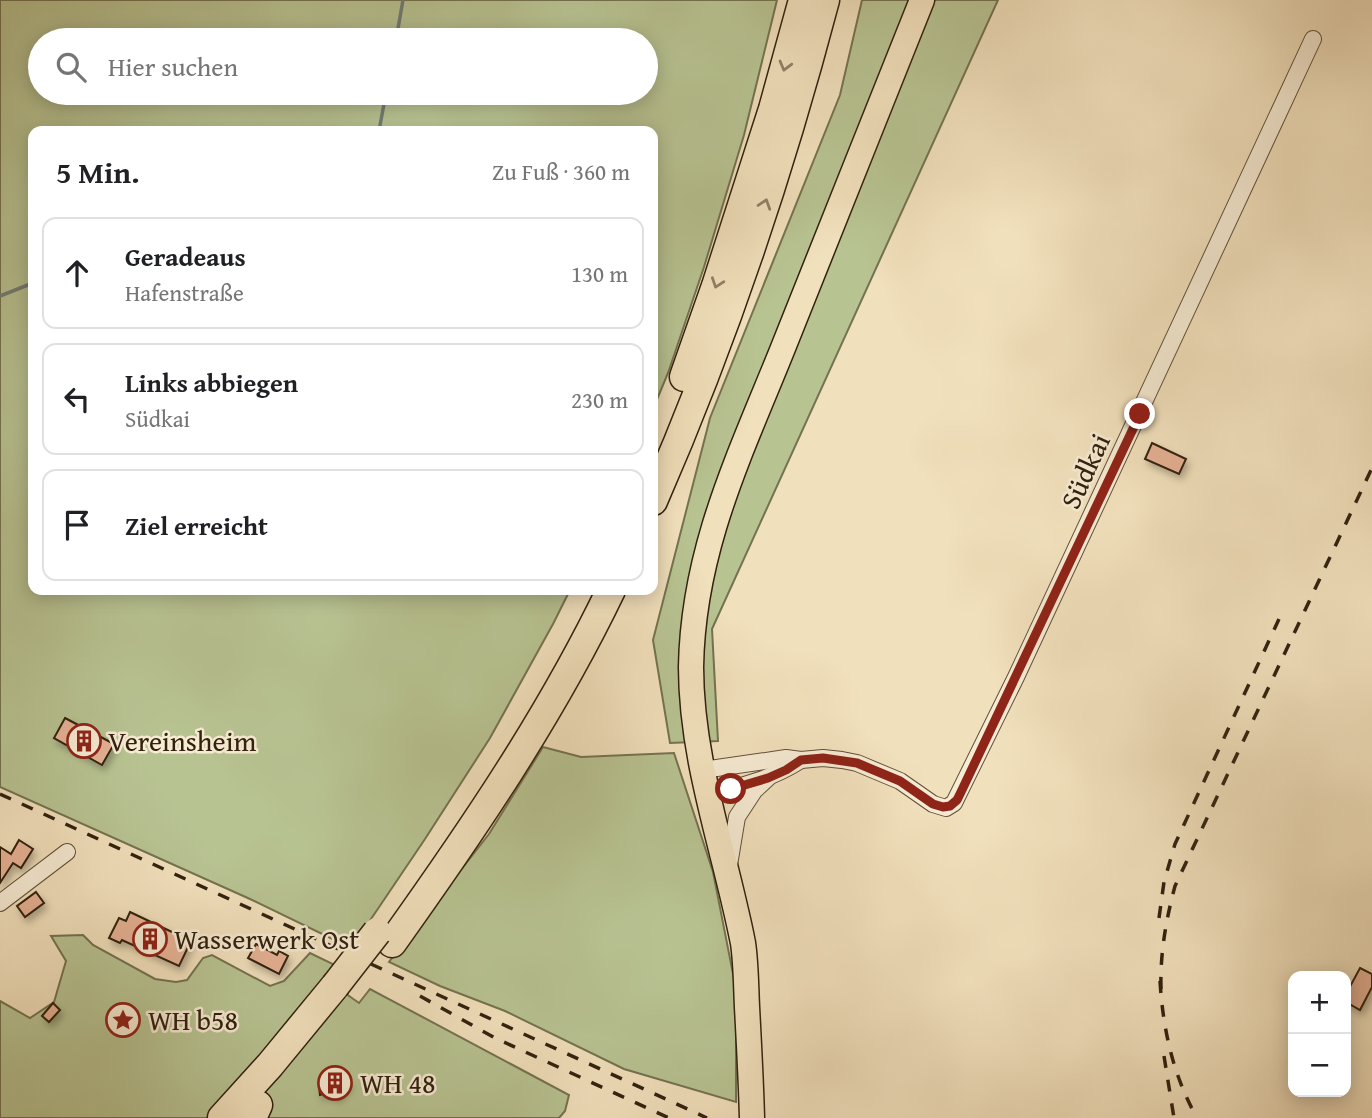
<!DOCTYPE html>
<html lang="de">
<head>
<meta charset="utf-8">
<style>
	:root { --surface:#fff; --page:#f2f2f2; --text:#202124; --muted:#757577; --line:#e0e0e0 }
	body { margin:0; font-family:"Gentium Book Plus",serif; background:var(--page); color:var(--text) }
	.controls { position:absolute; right:21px; bottom:21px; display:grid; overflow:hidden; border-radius:14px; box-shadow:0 4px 18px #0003 }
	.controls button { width:63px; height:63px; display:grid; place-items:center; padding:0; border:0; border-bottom:2px solid var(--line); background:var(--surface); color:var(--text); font:35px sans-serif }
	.stop { position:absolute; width:21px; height:21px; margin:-16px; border:5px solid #8f2418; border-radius:50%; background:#fff }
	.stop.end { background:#8f2418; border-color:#fff; box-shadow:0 2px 7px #0008 }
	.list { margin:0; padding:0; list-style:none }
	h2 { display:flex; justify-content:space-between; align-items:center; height:91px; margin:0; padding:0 28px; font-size:30px }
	h2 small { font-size:23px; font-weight:400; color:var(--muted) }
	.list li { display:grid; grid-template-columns:46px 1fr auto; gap:21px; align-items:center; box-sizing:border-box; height:112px; margin:0 14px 14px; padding:0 14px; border:2px solid var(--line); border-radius:14px }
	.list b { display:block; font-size:26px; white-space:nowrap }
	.list p { margin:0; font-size:23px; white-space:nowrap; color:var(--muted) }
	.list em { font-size:23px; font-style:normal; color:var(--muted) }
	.icon { flex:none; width:38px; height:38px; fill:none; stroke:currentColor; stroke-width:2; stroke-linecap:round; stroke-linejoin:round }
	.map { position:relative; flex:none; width:1372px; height:1118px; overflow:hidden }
	.search { position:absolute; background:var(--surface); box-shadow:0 4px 18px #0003; left:28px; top:28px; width:630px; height:77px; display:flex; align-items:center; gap:18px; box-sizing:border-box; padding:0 24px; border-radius:38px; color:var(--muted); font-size:26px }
	.panel { position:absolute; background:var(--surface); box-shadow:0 4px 18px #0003; left:28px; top:126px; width:630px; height:469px; border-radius:14px }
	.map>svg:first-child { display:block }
	.green { fill:#b8c392; stroke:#747250; stroke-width:2; fill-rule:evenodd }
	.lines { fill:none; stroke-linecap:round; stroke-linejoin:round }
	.stream { stroke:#727d75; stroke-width:3.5 }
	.building { fill:#e5b194; stroke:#31210f; stroke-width:2; filter:url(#shadow) }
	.minor-casing { stroke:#61513a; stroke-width:18 }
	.primary-casing { stroke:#31210f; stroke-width:27 }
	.motorway-casing { stroke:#31210f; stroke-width:31 }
	.minor { stroke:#f6ebd3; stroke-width:16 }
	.primary { stroke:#f1e0bc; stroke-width:24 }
	.motorway { stroke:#f1e0bc; stroke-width:28 }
	.rail { stroke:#31210f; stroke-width:3.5; stroke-dasharray:12 12; stroke-linecap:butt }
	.motorway-bridge-casing { stroke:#31210f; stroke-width:31; stroke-linecap:butt }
	.motorway-bridge { stroke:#f1e0bc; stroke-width:28 }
	.oneway { stroke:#918066 }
	.route { stroke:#8f2418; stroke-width:9 }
	.labels { text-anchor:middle; stroke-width:5; stroke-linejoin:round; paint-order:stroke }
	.street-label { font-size:28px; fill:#31210f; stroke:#f6ebd3 }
	.poi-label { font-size:28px; fill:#31210f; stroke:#f6ebd3; text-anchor:start }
</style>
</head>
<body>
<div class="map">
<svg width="1372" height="1118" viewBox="0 0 1372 1118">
	<defs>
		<filter id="shadow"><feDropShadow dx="3" dy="5" stdDeviation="3.5" flood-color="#0004"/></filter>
	</defs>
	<rect width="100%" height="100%" fill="#f1e0bc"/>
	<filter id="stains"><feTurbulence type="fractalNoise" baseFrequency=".00286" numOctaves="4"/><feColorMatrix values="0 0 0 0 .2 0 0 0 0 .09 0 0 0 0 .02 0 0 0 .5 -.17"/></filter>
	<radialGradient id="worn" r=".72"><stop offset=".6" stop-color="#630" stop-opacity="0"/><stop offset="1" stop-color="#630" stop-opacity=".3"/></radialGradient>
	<g class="green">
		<path d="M0 0H777L744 135 704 267 668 373 653 409V131H33V590H570L553 624 490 738 425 839 367 925 349 947 250 899 0 787ZM40 40H646V93H40Z"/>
		<polygon points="862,0 998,0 712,629 718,741 670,743 653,640 710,418 840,95"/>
		<polygon points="543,747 581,757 674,753 713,872 736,989 736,1102 624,1069 505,1011 440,986 389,962 489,834"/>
		<polygon points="83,935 93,945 155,979 176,982 187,980 203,958 212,955 270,986 284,981 310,953 339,967 328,981 359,1003 370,989 569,1095 565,1111 559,1118 0,1118 0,1001 30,1018 54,1002 66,961 51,936"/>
	</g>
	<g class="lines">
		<g class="stream">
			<polyline points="396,40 403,0"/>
			<polyline points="379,131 386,93"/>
			<polyline points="0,296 33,283"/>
		</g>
	</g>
	<g class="building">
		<polygon points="1152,443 1186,459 1179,474 1145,459"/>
		<polygon points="65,718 114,744 102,765 54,738"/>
		<polygon points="19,840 33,849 21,868 13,863 0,883 0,847 11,854"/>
		<polygon points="36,892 44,903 25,917 17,906"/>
		<polygon points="130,912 191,941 179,966 122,940 120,943 109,938 119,918 126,921"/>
		<polygon points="256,944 277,955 279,951 288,956 279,974 248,958"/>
		<polygon points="1360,968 1372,974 1372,987 1360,1010 1346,1002 1346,994"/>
		<polygon points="53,1003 60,1010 49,1022 42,1016"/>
		<polygon points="332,1069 349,1083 338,1097 326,1093 320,1095 319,1086"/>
	</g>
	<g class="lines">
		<g class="minor-casing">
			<g id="minor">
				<polyline points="703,770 786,758 801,760 823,758 842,760 857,763 900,781 933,804 946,808 954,803 1016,677 1313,39"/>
				<path d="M708 794C742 787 773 778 801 760"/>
				<polyline points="729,865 737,817 754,791 768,778"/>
				<polyline points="0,903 67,852"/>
			</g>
		</g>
		<g class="primary-casing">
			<path id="primary" d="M752 1118C751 1081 749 1044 747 1007 746 986 746 963 743 943 725 851 691 761 691 667 693 549 740 455 783 348 829 232 876 116 922 0"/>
		</g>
		<g class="motorway-casing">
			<g id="motorway">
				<polyline points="684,377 716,286 773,109 803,0"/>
				<path d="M653 501C724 339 780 171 825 0"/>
				<path d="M392 943C472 831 551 715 611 590"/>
				<polyline points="222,1118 270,1065 335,986"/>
				<polyline points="252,1118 258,1105"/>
			</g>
		</g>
		<use href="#minor" class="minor"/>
		<use href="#primary" class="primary"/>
		<use href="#motorway" class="motorway"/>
		<g class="rail">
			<polyline points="0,794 707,1118"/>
			<polyline points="1159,918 1164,882 1175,844 1279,619"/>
			<path d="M1160 981C1163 1030 1173 1075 1197 1118"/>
			<path d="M1161 989C1160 953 1166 920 1175 886L1372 468"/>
			<polyline points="420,996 495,1038 669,1118"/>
			<polyline points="1164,1056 1174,1118"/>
		</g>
		<g class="motorway-bridge-casing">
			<polyline id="motorway-bridge" points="335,986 377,932"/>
		</g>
		<use href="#motorway-bridge" class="motorway-bridge"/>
	</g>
	<defs><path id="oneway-chevron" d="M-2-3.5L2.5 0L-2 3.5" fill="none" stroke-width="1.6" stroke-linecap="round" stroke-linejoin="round" transform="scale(1.75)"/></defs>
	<g class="oneway">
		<use href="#oneway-chevron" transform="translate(785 66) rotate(105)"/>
		<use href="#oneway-chevron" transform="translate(765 204) rotate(-72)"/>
		<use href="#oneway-chevron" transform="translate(717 283) rotate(109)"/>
	</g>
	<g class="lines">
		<polyline class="route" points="731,789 768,778 786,770 801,760 823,758 857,763 900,781 933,804 943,807 950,806 957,800 961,792 1140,414"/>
	</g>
	<defs>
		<g id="building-ring" transform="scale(1.75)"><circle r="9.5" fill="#f6ebd3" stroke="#8f2418" stroke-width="1.5"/><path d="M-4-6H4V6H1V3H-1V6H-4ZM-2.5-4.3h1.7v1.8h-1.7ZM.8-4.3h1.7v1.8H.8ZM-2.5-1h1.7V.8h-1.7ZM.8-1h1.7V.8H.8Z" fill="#8f2418"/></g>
		<g id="sight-ring" transform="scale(1.75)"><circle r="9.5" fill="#f6ebd3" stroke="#8f2418" stroke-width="1.5"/><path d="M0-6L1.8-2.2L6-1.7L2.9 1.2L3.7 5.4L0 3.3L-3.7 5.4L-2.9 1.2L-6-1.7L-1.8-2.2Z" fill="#8f2418"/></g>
	</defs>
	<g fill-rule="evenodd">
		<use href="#building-ring" x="84" y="741"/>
		<use href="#building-ring" x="150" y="939"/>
		<use href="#sight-ring" x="123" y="1020"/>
		<use href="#building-ring" x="335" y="1083"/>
	</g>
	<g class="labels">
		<g class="street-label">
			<text transform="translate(1085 471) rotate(-65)" y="10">Südkai</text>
		</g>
		<g class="poi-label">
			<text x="108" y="751">Vereinsheim</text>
			<text x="174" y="949">Wasserwerk Ost</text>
			<text x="148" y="1030">WH b58</text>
			<text x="360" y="1093">WH 48</text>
		</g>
	</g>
	<rect width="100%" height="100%" filter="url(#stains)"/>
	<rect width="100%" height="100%" fill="url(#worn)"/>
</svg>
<div class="controls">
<button>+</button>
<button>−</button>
</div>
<div class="stop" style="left:731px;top:789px"></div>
<div class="stop end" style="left:1140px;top:414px"></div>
<div class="search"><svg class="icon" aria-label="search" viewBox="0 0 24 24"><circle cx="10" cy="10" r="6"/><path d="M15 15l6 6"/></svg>Hier suchen</div>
<section class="panel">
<h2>5 Min.<small>Zu Fuß · 360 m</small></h2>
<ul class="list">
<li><svg class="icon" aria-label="ahead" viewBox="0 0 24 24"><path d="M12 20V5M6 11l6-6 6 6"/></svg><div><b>Geradeaus</b><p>Hafenstraße</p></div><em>130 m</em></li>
<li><svg class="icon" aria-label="left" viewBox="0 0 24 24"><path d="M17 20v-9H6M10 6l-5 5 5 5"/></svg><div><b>Links abbiegen</b><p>Südkai</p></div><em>230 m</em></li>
<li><svg class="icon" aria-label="arrive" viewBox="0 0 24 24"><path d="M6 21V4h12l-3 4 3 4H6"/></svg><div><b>Ziel erreicht</b></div></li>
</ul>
</section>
</div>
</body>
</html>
